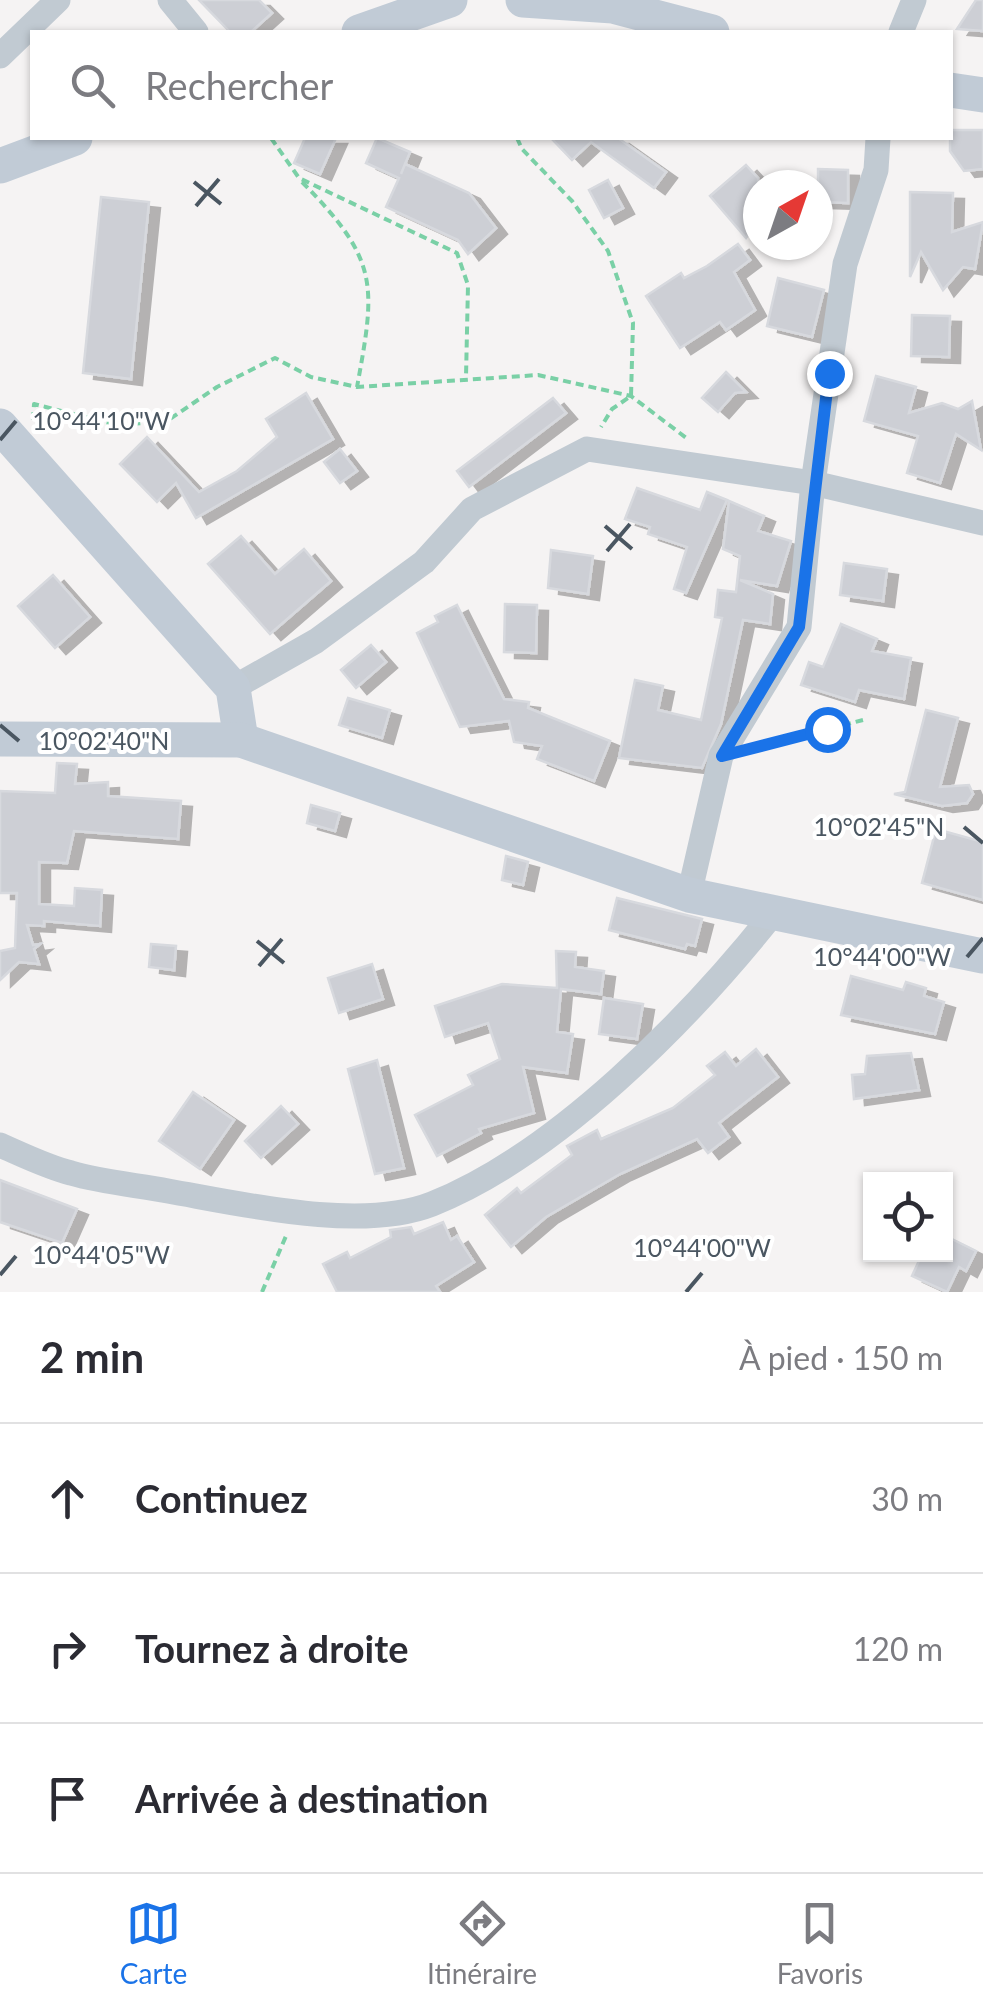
<!DOCTYPE html>
<html lang="fr">
<head>
<meta charset="utf-8">
<style>
	:root { --surface:#fff; --page:#f7f7f7; --text:#2b2b33; --muted:#7c7c81; --line:#e1e1e2; --accent:#1a73e8 }
	body { margin:0; font-family:Lato,sans-serif; background:var(--page); color:var(--text) }
	.controls { position:absolute; right:30px; bottom:30px; display:grid; overflow:hidden; border-radius:0px; box-shadow:0 2px 8px #0004 }
	.controls button { width:90px; height:90px; display:grid; place-items:center; padding:0; border:0; border-bottom:2px solid var(--line); background:var(--surface); color:var(--text); font:50px sans-serif }
	.compass { position:absolute; left:743px; top:170px; width:90px; height:90px; border-radius:50%; background:var(--surface); box-shadow:0 2px 8px #0004; rotate:40deg }
	.stop { position:absolute; width:30px; height:30px; margin:-22px; border:8px solid #1a73e8; border-radius:50%; background:#fff }
	.stop.end { background:#1a73e8; border-color:#fff; box-shadow:0 2px 10px #0008 }
	.list { margin:0; padding:0; list-style:none }
	h2 { display:flex; justify-content:space-between; align-items:center; height:130px; margin:0; padding:0 40px; font-size:42px }
	h2 small { font-size:32px; font-weight:400; color:var(--muted) }
	.list li { display:grid; grid-template-columns:65px 1fr auto; gap:30px; align-items:center; box-sizing:border-box; height:150px; padding:0 40px; border-top:2px solid var(--line) }
	.list b { display:block; font-size:38px; white-space:nowrap }
	.list em { font-size:32px; font-style:normal; color:var(--muted) }
	.icon { flex:none; width:55px; height:55px; fill:none; stroke:currentColor; stroke-width:2; stroke-linecap:round; stroke-linejoin:round }
	.map { position:relative; flex:none; width:983px; height:1292px; overflow:hidden }
	.search { position:absolute; background:var(--surface); box-shadow:0 2px 8px #0004; left:30px; right:30px; top:30px; height:110px; display:flex; align-items:center; gap:25px; box-sizing:border-box; padding:0 35px; border-radius:0px; color:var(--muted); font-size:38px }
	.sheet { height:580px; background:var(--surface) }
	nav { display:flex; justify-content:space-around; align-items:center; box-sizing:border-box; height:140px; border-top:2px solid var(--line); background:var(--surface); font-size:28px; color:var(--muted) }
	nav a { display:grid; justify-items:center; gap:5px }
	nav .on { color:var(--accent) }
	.map>svg:first-child { display:block }
	.building { fill:#cdcfd5; stroke:#d7d9de; stroke-width:2.5; filter:url(#shadow) }
	.lines { fill:none; stroke-linecap:round; stroke-linejoin:round }
	.path { stroke:#7ad0a6; stroke-width:4; stroke-dasharray:8 5; stroke-linecap:butt }
	.street { stroke:#c1cad2; stroke-width:25 }
	.secondary { stroke:#c1cbd6; stroke-width:35 }
	.route { stroke:#1a73e8; stroke-width:12 }
	.ticks { fill:none; stroke:#4a5661; stroke-width:4 }
	.ticks-label { font-size:25px; text-anchor:middle; fill:#4a5661; stroke:#fff; stroke-width:8; stroke-linejoin:round; paint-order:stroke }
</style>
</head>
<body>
<div class="map">
<svg width="983" height="1292" viewBox="0 0 983 1292">
	<defs>
		<filter id="shadow"><feDropShadow dx="11" dy="6" stdDeviation="0" flood-color="#0004"/></filter>
	</defs>
	<rect width="100%" height="100%" fill="#f5f3f3"/>
	<g class="building">
		<polygon points="199,0 259,0 272,13 251,32 230,32"/>
		<polygon points="976,0 983,0 983,31 957,29"/>
		<polygon points="950,130 983,130 983,169 964,171 950,151"/>
		<polygon points="305,138 336,138 320,174 294,163"/>
		<polygon points="377,138 410,152 401,174 405,164 469,193 496,228 468,254 458,240 386,207 399,178 366,163"/>
		<polygon points="551,138 618,138 666,172 654,188 591,142 572,160"/>
		<polygon points="746,165 758,178 758,221 746,238 710,196"/>
		<polygon points="818,169 848,170 848,203 818,202"/>
		<polygon points="608,180 623,208 604,218 589,190"/>
		<polygon points="910,192 953,193 952,232 983,222 975,269 963,267 943,290 921,252 910,277"/>
		<polygon points="101,197 149,202 131,379 83,373"/>
		<polygon points="738,244 750,260 734,272 755,310 726,330 720,322 680,348 646,296 681,273 684,278 707,266"/>
		<polygon points="778,278 824,290 812,337 767,326"/>
		<polygon points="912,315 950,316 949,357 911,356"/>
		<polygon points="726,372 746,392 735,393 718,412 702,398"/>
		<polygon points="876,376 916,387 909,413 942,403 958,409 972,401 981,450 956,434 940,483 907,473 918,436 864,421"/>
		<polygon points="306,393 333,439 196,518 176,483 157,502 120,464 147,437 199,492 237,471 277,437 266,419"/>
		<polygon points="553,398 566,413 469,487 457,471"/>
		<polygon points="340,449 357,471 340,483 324,462"/>
		<polygon points="637,488 700,510 707,492 727,500 686,593 674,589 687,547 648,534 650,527 625,519"/>
		<polygon points="729,501 764,516 758,531 791,541 777,586 740,580 773,594 770,624 743,620 721,724 702,768 619,758 635,680 663,686 658,710 701,720 722,618 715,617 718,590 736,592 740,556 723,549"/>
		<polygon points="241,536 275,574 304,549 331,581 270,634 208,564"/>
		<polygon points="551,550 593,556 588,594 548,588"/>
		<polygon points="844,563 887,569 883,601 840,595"/>
		<polygon points="53,575 90,617 55,648 18,606"/>
		<polygon points="505,604 537,605 536,653 504,652"/>
		<polygon points="457,605 504,699 529,702 528,708 610,741 594,781 537,759 542,746 514,742 509,721 460,727 417,633 438,622 435,616"/>
		<polygon points="841,624 877,639 872,651 911,658 904,699 859,690 855,702 801,685 809,662 823,667"/>
		<polygon points="371,645 386,662 356,688 341,670"/>
		<polygon points="348,698 390,710 382,738 339,725"/>
		<polygon points="926,710 958,718 940,787 969,785 973,794 967,803 942,806 894,794 905,792"/>
		<polygon points="57,763 77,764 75,784 108,782 108,796 181,801 178,839 74,831 67,863 39,862 39,904 74,906 75,888 102,890 100,926 44,921 44,926 27,925 33,945 40,944 34,949 39,964 19,962 0,980 0,951 15,948 17,893 0,893 0,791 55,793"/>
		<polygon points="311,805 340,813 335,831 307,823"/>
		<polygon points="936,829 983,842 983,900 922,883"/>
		<polygon points="506,856 528,862 523,885 502,880"/>
		<polygon points="617,898 702,919 695,946 687,944 685,949 609,930"/>
		<polygon points="151,944 176,946 174,970 149,967"/>
		<polygon points="556,951 576,952 575,967 604,971 601,994 561,989 557,1032 573,1034 567,1073 523,1067 534,1113 479,1129 481,1133 437,1156 415,1115 473,1085 468,1075 500,1059 488,1023 445,1037 435,1006 502,984 557,988"/>
		<polygon points="372,964 383,999 339,1013 328,978"/>
		<polygon points="851,976 903,990 906,982 926,988 924,996 944,1002 935,1034 841,1015"/>
		<polygon points="604,998 643,1004 637,1039 599,1034"/>
		<polygon points="756,1049 778,1077 719,1123 729,1137 708,1153 697,1139 620,1174 546,1217 511,1247 485,1215 517,1188 521,1193 572,1155 567,1146 597,1130 601,1139 673,1108 715,1075 707,1066 725,1052 736,1066"/>
		<polygon points="911,1053 919,1090 854,1099 852,1075 865,1074 867,1056"/>
		<polygon points="377,1060 404,1168 375,1174 348,1069"/>
		<polygon points="193,1092 234,1120 200,1169 159,1141"/>
		<polygon points="281,1106 298,1124 261,1158 245,1141"/>
		<polygon points="0,1180 77,1209 62,1243 0,1222"/>
		<polygon points="443,1222 451,1240 457,1236 474,1262 436,1286 440,1292 337,1292 323,1264 347,1252 350,1258 391,1237 390,1230 411,1227 414,1234"/>
		<polygon points="946,1236 976,1251 966,1271 959,1267 947,1292 912,1276 922,1254 946,1254"/>
	</g>
	<g class="lines">
		<g class="path">
			<polyline points="271,138 299,178 457,253 468,285 466,377"/>
			<polyline points="517,138 522,149 572,201 608,251 633,323 631,396 612,409 601,427"/>
			<path d="M302 182C379 260 376 284 357 387"/>
			<polyline points="33,420 34,404 117,425 167,421 217,387 275,358 311,377 357,387 538,375 631,396 689,440"/>
			<polyline points="755,748 863,720"/>
			<polyline points="262,1292 286,1236"/>
		</g>
		<g class="street">
			<polyline points="170,0 196,32"/>
			<polyline points="901,32 914,0"/>
			<polyline points="0,56 58,0"/>
			<polyline points="233,688 316,641 424,562 472,509 587,449 813,483 983,523"/>
			<polyline points="689,895 721,756 799,627 813,483 845,264 876,170 878,138"/>
			<path d="M0 1145C23 1155 47 1167 71 1173 102 1182 136 1185 168 1191 242 1204 361 1232 432 1204 557 1154 689 1019 772 915"/>
		</g>
		<g class="secondary">
			<polyline points="523,0 613,6 712,32"/>
			<polyline points="359,32 450,0"/>
			<polyline points="950,90 983,95"/>
			<polyline points="0,166 75,138"/>
			<polyline points="0,426 233,688 241,740"/>
			<polyline points="0,739 241,740 689,895 983,956"/>
		</g>
	</g>
	<g class="lines">
		<polyline class="route" points="827,729 722,756 799,627 829,373"/>
	</g>
	<path class="ticks" d="M194 182 221 204M196 206 219 179M0 440 16 421M605 526 632 549M607 551 630 524M0 725 19 741M964 827 983 843M257 941 284 963M967 957 983 938M259 966 282 939M0 1275 16 1256M686 1292 702 1273"/>
	<g class="ticks-label">
		<text x="101" y="430">10°44'10"W</text>
		<text x="104" y="750">10°02'40"N</text>
		<text x="879" y="836">10°02'45"N</text>
		<text x="882" y="966">10°44'00"W</text>
		<text x="702" y="1257">10°44'00"W</text>
		<text x="101" y="1264">10°44'05"W</text>
	</g>
</svg>
<div class="controls">
<button><svg class="icon" aria-label="locate" viewBox="0 0 24 24"><circle cx="12" cy="12" r="6"/><path d="M12 2v4M12 18v4M2 12h4M18 12h4"/></svg></button>
</div>
<svg class="compass" viewBox="-18 -18 36 36"><path d="M0-13l5 13h-10z" fill="#e53935"/><path d="M0 13l5-13h-10z" fill="#7c7c81"/></svg>
<div class="stop" style="left:827px;top:729px"></div>
<div class="stop end" style="left:829px;top:373px"></div>
<div class="search"><svg class="icon" aria-label="search" viewBox="0 0 24 24"><circle cx="10" cy="10" r="6"/><path d="M15 15l6 6"/></svg>Rechercher</div>
</div>
<section class="sheet">
<h2>2 min<small>À pied · 150 m</small></h2>
<ul class="list">
<li><svg class="icon" aria-label="ahead" viewBox="0 0 24 24"><path d="M12 20V5M6 11l6-6 6 6"/></svg><div><b>Continuez</b></div><em>30 m</em></li>
<li><svg class="icon" aria-label="right" viewBox="0 0 24 24"><path d="M7 20v-9h11M14 6l5 5-5 5"/></svg><div><b>Tournez à droite</b></div><em>120 m</em></li>
<li><svg class="icon" aria-label="arrive" viewBox="0 0 24 24"><path d="M6 21V4h12l-3 4 3 4H6"/></svg><div><b>Arrivée à destination</b></div></li>
</ul>
</section>
<nav>
<a class="on"><svg class="icon" aria-label="map" viewBox="0 0 24 24"><path d="M3 6l6-2 6 2 6-2v14l-6 2-6-2-6 2zM9 4v14M15 6v14"/></svg>Carte</a>
<a><svg class="icon" aria-label="directions" viewBox="0 0 24 24"><path d="M12 3l9 9-9 9-9-9zM9 14v-3h6M13 9l2 2-2 2"/></svg>Itinéraire</a>
<a><svg class="icon" aria-label="saved" viewBox="0 0 24 24"><path d="M7 4h10v16l-5-4-5 4z"/></svg>Favoris</a>
</nav>
</body>
</html>
